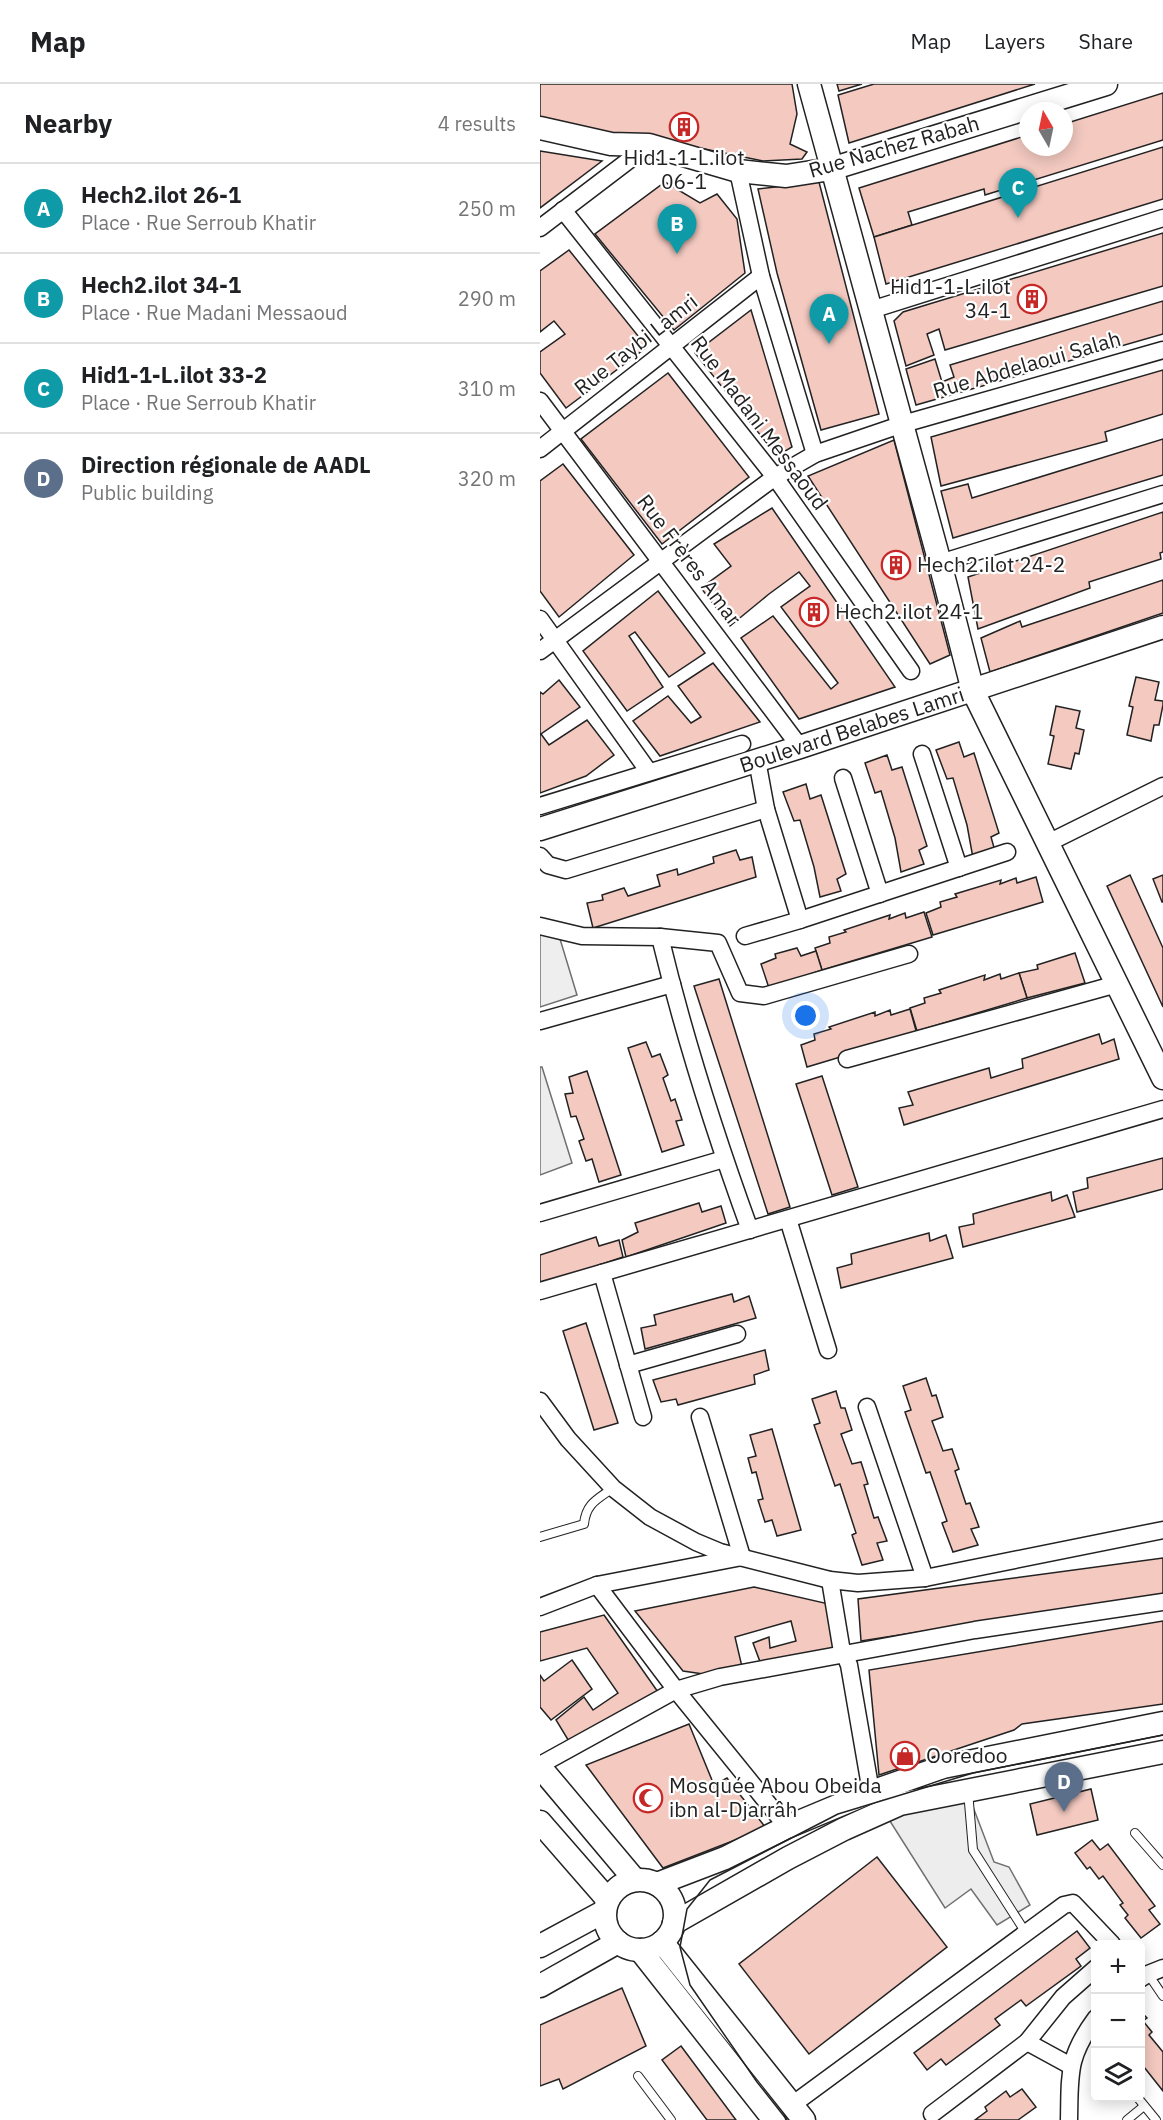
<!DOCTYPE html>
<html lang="en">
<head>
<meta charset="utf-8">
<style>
	:root { --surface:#fff; --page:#f6f6f6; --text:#202124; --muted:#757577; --line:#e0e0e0; --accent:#c62828 }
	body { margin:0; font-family:"IBM Plex Sans",sans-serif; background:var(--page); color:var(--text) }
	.controls { position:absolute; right:18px; bottom:18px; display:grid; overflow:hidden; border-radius:9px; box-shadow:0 3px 15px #0003 }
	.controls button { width:54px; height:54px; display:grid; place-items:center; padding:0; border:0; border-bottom:2px solid var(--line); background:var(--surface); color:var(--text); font:30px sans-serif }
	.compass { position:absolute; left:479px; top:18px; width:54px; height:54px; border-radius:50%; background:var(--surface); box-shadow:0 3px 15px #0003; rotate:351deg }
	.you { position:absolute; left:266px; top:932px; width:21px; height:21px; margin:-15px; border:4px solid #fff; border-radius:50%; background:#1a73e8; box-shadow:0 0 0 9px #1a73e833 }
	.badge { display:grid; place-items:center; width:39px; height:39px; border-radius:50%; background:var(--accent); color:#fff; font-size:20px; font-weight:700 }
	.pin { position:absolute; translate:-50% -50px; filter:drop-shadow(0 2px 3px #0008) }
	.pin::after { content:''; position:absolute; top:32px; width:21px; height:18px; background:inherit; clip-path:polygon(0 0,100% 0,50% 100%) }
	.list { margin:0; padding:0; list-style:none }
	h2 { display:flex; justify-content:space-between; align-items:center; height:78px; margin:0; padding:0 24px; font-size:26px }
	h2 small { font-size:20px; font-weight:400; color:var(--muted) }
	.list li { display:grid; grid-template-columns:39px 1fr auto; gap:18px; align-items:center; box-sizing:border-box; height:90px; padding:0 24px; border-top:2px solid var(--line) }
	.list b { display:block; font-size:22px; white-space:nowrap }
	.list p { margin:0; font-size:20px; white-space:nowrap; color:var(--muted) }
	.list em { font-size:20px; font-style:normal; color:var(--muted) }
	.icon { flex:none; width:33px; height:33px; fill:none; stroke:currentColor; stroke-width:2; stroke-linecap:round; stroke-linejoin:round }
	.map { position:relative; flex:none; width:623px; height:2036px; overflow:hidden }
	header { display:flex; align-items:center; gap:36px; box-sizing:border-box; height:84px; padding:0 30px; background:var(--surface); border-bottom:2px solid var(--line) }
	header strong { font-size:28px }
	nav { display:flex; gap:33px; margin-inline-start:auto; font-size:21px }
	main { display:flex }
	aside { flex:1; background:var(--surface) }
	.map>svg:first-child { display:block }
	.green { fill:#eee; stroke:#6f6f6f; stroke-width:1.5 }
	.parking { fill:#ededed; stroke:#6f6f6f; stroke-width:1.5 }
	.building { fill:#f3c9c0; stroke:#222; stroke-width:1.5 }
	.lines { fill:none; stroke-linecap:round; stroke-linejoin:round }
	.lane-casing { stroke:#222; stroke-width:10 }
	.street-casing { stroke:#222; stroke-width:19 }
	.secondary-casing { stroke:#222; stroke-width:25 }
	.lane { stroke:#fff; stroke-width:8 }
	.street { stroke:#fff; stroke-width:16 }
	.secondary { stroke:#fff; stroke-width:22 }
	.tram { stroke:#222; stroke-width:1.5 }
	.labels { text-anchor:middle; stroke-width:4.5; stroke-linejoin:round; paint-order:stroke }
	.street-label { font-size:21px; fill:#222; stroke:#fff }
	.poi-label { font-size:21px; fill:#222; stroke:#fff; text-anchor:start }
</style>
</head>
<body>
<header>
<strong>Map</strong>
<nav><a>Map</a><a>Layers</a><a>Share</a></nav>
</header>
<main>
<aside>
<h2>Nearby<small>4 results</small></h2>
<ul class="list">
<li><span class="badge" style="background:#0f9aa8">A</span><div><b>Hech2.ilot 26-1</b><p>Place · Rue Serroub Khatir</p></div><em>250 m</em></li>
<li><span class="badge" style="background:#0f9aa8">B</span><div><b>Hech2.ilot 34-1</b><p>Place · Rue Madani Messaoud</p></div><em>290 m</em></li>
<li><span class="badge" style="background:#0f9aa8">C</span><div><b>Hid1-1-L.ilot 33-2</b><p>Place · Rue Serroub Khatir</p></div><em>310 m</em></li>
<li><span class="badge" style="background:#5c6f8a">D</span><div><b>Direction régionale de AADL</b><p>Public building</p></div><em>320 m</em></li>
</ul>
</aside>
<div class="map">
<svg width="623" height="2036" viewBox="0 0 623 2036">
	<rect width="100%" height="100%" fill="#fff"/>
	<polygon class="green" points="17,845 37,911 0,923 0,851"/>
	<g class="parking">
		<polygon points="0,983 2,983 32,1079 0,1091"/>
		<polygon points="430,1715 454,1778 469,1783 490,1821 457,1841 431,1805 405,1824 348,1734"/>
	</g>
	<g class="building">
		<polygon points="0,0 252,0 257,30 250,60 267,68 262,75 223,77 116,55 66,51 0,35"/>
		<polygon points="297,0 322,0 299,7"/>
		<polygon points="334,0 495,0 309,59 298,11"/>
		<polygon points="623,9 623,56 445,111 444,105 368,128 372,141 334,153 319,104 488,51 488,63 524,63 524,40"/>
		<polygon points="623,63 623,115 346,200 334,153"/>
		<polygon points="0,67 62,77 0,124"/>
		<polygon points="125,98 160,119 177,110 197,135 205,189 134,246 55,150"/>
		<polygon points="279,98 339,330 281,346 237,189 218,105"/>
		<polygon points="623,149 623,202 405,266 399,245 387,250 394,271 366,282 354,237 363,228"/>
		<polygon points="29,166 107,263 26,324 0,289 0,268 25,250 14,237 0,248 0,187"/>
		<polygon points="623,217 623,250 376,321 366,285 395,275 402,298 414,293 410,281"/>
		<polygon points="211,226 252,363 237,372 155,269"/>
		<polygon points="623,286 623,330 565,348 567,357 401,402 391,353"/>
		<polygon points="128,289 209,393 122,460 41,355"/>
		<polygon points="623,355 623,391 413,454 401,407 428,400 432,414"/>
		<polygon points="354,356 410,571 390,580 268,392"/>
		<polygon points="23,380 94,471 19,533 0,507 0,397"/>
		<polygon points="232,424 355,603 259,635 201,554 233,532 291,605 298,599 241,523 270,502 259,488 229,510 190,542 161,504 191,482 174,460"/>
		<polygon points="623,428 623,468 620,469 621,475 549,498 550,504 438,545 428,493"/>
		<polygon points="623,496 623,529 450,588 441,554 480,537 482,543"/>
		<polygon points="118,507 165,569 129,593 95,548 89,552 123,603 87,627 43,567"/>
		<polygon points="173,579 220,638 120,672 93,637 128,612 151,639 161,633 138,602"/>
		<polygon points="596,593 619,598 615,616 623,617 623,621 619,641 614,641 611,657 587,651 593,623 589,622"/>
		<polygon points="19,596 40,623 1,650 9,661 47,636 74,671 46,692 0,709 0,608 3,610"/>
		<polygon points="516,622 540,627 536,644 544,646 539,670 535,669 531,685 508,680 514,652 510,651"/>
		<polygon points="419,658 424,673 434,669 459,749 451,753 455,767 433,774 427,741 413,694 407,695 396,666"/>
		<polygon points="347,671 352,686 362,683 387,762 379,766 384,780 361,788 355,754 341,707 335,709 325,679"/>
		<polygon points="266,700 270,715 281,711 306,790 297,795 301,807 280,813 274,783 260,736 254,737 243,708"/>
		<polygon points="196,766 200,776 212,773 216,793 53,844 47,819 63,816 62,811 84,804 88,812 120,802 117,791 137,785 138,791 174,779 173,773"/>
		<polygon points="590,791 623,864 623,923 567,802"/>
		<polygon points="623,791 623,818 622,818 613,795"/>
		<polygon points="496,793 503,818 393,851 386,829 401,823 400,818 417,813 415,810 461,796 460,800 476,794 477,799"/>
		<polygon points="384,828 392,853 282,886 275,864 290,859 289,853 306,848 304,846 350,831 349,835 365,829 366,834"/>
		<polygon points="257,864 261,872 276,867 282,886 229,904 221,880 236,874 235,870"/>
		<polygon points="535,869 545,899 487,914 479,889 498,885 497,881"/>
		<polygon points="479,889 487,914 377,947 370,924 385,919 384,914 401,909 399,906 445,891 444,896 460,890 461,895"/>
		<polygon points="179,895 250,1123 228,1130 154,902"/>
		<polygon points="370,925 377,950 267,983 261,961 275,956 274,950 291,945 289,943 335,928 335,932 350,926 351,931"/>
		<polygon points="559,950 562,960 574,955 579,975 364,1041 359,1024 373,1021 368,1008 449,984 451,994 483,984 482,975"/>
		<polygon points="106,958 112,973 120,970 128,991 123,994 131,1017 135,1015 142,1036 136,1037 144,1061 122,1068 88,964"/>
		<polygon points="47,987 81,1091 59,1098 52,1075 46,1077 39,1057 44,1055 36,1032 31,1033 25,1010 33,1009 29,993"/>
		<polygon points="282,992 318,1103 292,1111 256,1000"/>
		<polygon points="623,1074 623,1105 537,1128 533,1108 548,1104 547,1094"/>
		<polygon points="511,1108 512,1117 527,1111 535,1133 423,1163 419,1143 434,1140 433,1130"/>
		<polygon points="159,1119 162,1128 181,1122 186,1139 86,1173 82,1156 98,1148 95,1139"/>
		<polygon points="389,1149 390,1157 406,1151 413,1174 301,1204 297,1184 312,1180 311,1170"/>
		<polygon points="56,1153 59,1162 79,1156 83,1173 0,1201 0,1171"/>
		<polygon points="192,1210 194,1218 209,1212 216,1234 105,1265 101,1244 116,1241 114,1231"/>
		<polygon points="46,1239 78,1339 54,1346 23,1247"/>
		<polygon points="225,1266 229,1286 214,1291 215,1300 138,1321 136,1315 121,1318 113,1296"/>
		<polygon points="386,1294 392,1312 396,1311 403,1333 392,1337 403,1367 412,1365 419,1385 415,1387 426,1420 430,1419 439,1443 431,1445 438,1461 413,1468 402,1439 407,1437 390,1388 386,1389 365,1328 371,1326 363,1302"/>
		<polygon points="296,1307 301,1324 305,1324 312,1346 301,1350 312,1380 321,1378 328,1400 324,1401 334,1434 338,1433 347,1457 337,1459 343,1476 322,1481 312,1451 316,1449 300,1400 295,1402 274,1341 280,1339 272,1315"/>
		<polygon points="232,1345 261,1446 237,1452 232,1436 225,1438 218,1416 223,1415 216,1388 212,1389 208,1374 216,1372 210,1351"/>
		<polygon points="623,1474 623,1510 321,1557 318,1515"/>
		<polygon points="214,1503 289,1520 297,1566 222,1583 213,1559 229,1553 230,1564 256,1557 251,1537 195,1553 203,1587 170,1591 143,1587 95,1527"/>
		<polygon points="64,1531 118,1608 30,1659 16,1636 44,1613 53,1626 78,1609 47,1564 0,1577 0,1548"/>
		<polygon points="623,1537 623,1620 482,1640 474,1646 339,1691 329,1586"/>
		<polygon points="32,1576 52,1605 11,1636 0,1623 0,1591 4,1597"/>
		<polygon points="149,1640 174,1701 187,1694 226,1744 123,1784 46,1681"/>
		<polygon points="551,1705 558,1736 497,1751 490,1720"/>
		<polygon points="552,1756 560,1766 568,1760 615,1822 609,1826 620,1840 601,1854 585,1834 588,1831 580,1821 583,1819 563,1792 559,1795 550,1783 547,1785 535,1769"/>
		<polygon points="337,1773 407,1863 269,1970 199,1880"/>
		<polygon points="537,1847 550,1864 536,1875 541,1882 486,1922 481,1916 455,1935 460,1941 406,1981 401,1975 387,1986 374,1969"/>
		<polygon points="82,1904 106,1962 23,2005 19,1995 0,2002 0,1941"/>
		<polygon points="600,1927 607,1934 603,1937 612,1948 609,1951 623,1968 623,2007 600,1978"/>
		<polygon points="141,1962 196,2036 167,2036 122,1976"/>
		<polygon points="482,2005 496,2023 478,2036 435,2036 447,2027 445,2023 466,2007 470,2013"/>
	</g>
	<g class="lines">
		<g class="lane-casing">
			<g id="lane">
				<path d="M0 1453 44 1440C46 1419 58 1415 73 1404"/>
				<polyline points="428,1707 433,1766 486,1849"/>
				<polyline points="595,1749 623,1781"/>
				<polyline points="608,1890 623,1912"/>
				<polyline points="98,1992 131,2036"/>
				<polyline points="598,2014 616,2036"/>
				<polyline points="587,2036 604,2022"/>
			</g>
		</g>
		<g class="street-casing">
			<g id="street">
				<polyline points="198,87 221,192 275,370"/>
				<polyline points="23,126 235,393 371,587"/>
				<polyline points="0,144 109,61"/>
				<polyline points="331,226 623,134"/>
				<polyline points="0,317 260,663"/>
				<polyline points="0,365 221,192"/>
				<polyline points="400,479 623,410"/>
				<polyline points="0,535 109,688"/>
				<polyline points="0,567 235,393 275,370 363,340 623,266"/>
				<polyline points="382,670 419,784"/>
				<polyline points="217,676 226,725 260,836"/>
				<polyline points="303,694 340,810"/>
				<polyline points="0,722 202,660"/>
				<polyline points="508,759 623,702"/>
				<polyline points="0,772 8,781 26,786 226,725"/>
				<polyline points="0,842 42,852 120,853 178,859 200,909 224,912 369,870"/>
				<polyline points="205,852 260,836 467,768"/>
				<path d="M120 853C144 952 175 1050 210 1146"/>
				<polyline points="0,937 132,900"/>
				<polyline points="307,975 577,900"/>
				<polyline points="0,1129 184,1075"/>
				<polyline points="248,1135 288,1266"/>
				<polyline points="62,1189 103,1333"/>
				<polyline points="0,1207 623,1025"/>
				<polyline points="88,1281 197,1250"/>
				<polyline points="0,1317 28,1355 73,1404 110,1433 156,1458 180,1468 290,1496 318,1499 385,1494 623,1446"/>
				<polyline points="327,1323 385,1494"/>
				<polyline points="290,1496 301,1562 309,1581 331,1708"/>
				<polyline points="57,1501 136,1606 247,1743"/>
				<polyline points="0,1523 57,1501 202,1473 160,1333"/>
				<polyline points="0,1681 136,1606 180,1593 435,1546 623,1518"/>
				<polyline points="600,1895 608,1890 623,1884"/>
				<polyline points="487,1958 531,1982"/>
				<polyline points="252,2021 524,1821 533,1819 572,1860"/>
				<polyline points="392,2030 487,1958 523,1913 556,1884"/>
				<path d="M529 2036C530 1990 527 1973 556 1934"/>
			</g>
		</g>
		<g class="secondary-casing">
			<g id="secondary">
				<polyline points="269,0 400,479 433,607 623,994"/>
				<polyline points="0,44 71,60 109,61 198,87 246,92 291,85 566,0"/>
				<polyline points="0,745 260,663 623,543"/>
				<polyline points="0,1683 95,1796"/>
				<polyline points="0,1738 68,1816"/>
				<circle cx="100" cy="1831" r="35"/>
				<polyline points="117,1800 185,1774 247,1743 331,1708 403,1683 623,1639"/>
				<polyline points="134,1839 248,1774 304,1745 360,1720 623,1668"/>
				<polyline points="122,1858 264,2036"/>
				<polyline points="0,1862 65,1827"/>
				<polyline points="100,1866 234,2036"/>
				<polyline points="0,1902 78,1858"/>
			</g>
		</g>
		<use href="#lane" class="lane"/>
		<use href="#street" class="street"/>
		<use href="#secondary" class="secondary"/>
		<polyline class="tram" points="247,2036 217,1998 150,1901 140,1863 147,1825 170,1796 298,1730 433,1689 623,1651"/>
	</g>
	<defs>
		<g id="building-ring" transform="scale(1.5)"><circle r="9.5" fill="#fff" stroke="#c62828" stroke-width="1.5"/><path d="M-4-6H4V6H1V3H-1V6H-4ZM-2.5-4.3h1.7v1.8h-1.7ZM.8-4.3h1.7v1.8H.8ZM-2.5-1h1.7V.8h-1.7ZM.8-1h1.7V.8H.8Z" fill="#c62828"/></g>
		<g id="shop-ring" transform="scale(1.5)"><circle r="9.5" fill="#fff" stroke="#c62828" stroke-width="1.5"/><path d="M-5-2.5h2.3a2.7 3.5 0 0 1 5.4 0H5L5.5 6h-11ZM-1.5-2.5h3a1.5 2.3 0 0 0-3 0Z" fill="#c62828"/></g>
		<g id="mosque-ring" transform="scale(1.5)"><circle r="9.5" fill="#fff" stroke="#c62828" stroke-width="1.5"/><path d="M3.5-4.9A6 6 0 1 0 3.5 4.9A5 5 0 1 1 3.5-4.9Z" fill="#c62828"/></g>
	</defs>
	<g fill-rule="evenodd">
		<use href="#building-ring" x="144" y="43"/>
		<use href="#building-ring" x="492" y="215"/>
		<use href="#building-ring" x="356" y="481"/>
		<use href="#building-ring" x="274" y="528"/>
		<use href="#shop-ring" x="365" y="1672"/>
		<use href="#mosque-ring" x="108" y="1714"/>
	</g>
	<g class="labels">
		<g class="street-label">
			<text transform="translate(354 63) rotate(-16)" y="7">Rue Nachez Rabah</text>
			<text transform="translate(96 261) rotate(-38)" y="7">Rue Taybi Lamri</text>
			<text transform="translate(487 281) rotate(-16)" y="7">Rue Abdelaoui Salah</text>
			<text transform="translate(219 339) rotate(53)" y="7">Rue Madani Messaoud</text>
			<text transform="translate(149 476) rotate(53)" y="7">Rue Frères Amar</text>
			<text transform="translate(312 646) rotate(-18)" y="7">Boulevard Belabes Lamri</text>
		</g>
		<g class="poi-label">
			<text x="144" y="81" text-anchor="middle">Hid1-1-L.ilot<tspan x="144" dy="24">06-1</tspan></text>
			<text x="471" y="210" text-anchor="end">Hid1-1-L.ilot<tspan x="471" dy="24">34-1</tspan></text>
			<text x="377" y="488">Hech2.ilot 24-2</text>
			<text x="295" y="535">Hech2.ilot 24-1</text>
			<text x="386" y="1679">Ooredoo</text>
			<text x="129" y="1709">Mosquée Abou Obeida<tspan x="129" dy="24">ibn al-Djarrâh</tspan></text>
		</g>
	</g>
</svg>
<div class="controls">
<button>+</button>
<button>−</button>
<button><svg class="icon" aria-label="layers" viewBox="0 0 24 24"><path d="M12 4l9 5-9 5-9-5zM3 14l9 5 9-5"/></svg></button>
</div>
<svg class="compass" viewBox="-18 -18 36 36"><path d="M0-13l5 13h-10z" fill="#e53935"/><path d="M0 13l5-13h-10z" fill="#757577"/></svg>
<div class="you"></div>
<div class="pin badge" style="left:289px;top:260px;background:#0f9aa8">A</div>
<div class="pin badge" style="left:137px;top:170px;background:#0f9aa8">B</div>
<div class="pin badge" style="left:478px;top:134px;background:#0f9aa8">C</div>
<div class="pin badge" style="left:524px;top:1728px;background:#5c6f8a">D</div>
</div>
</main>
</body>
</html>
